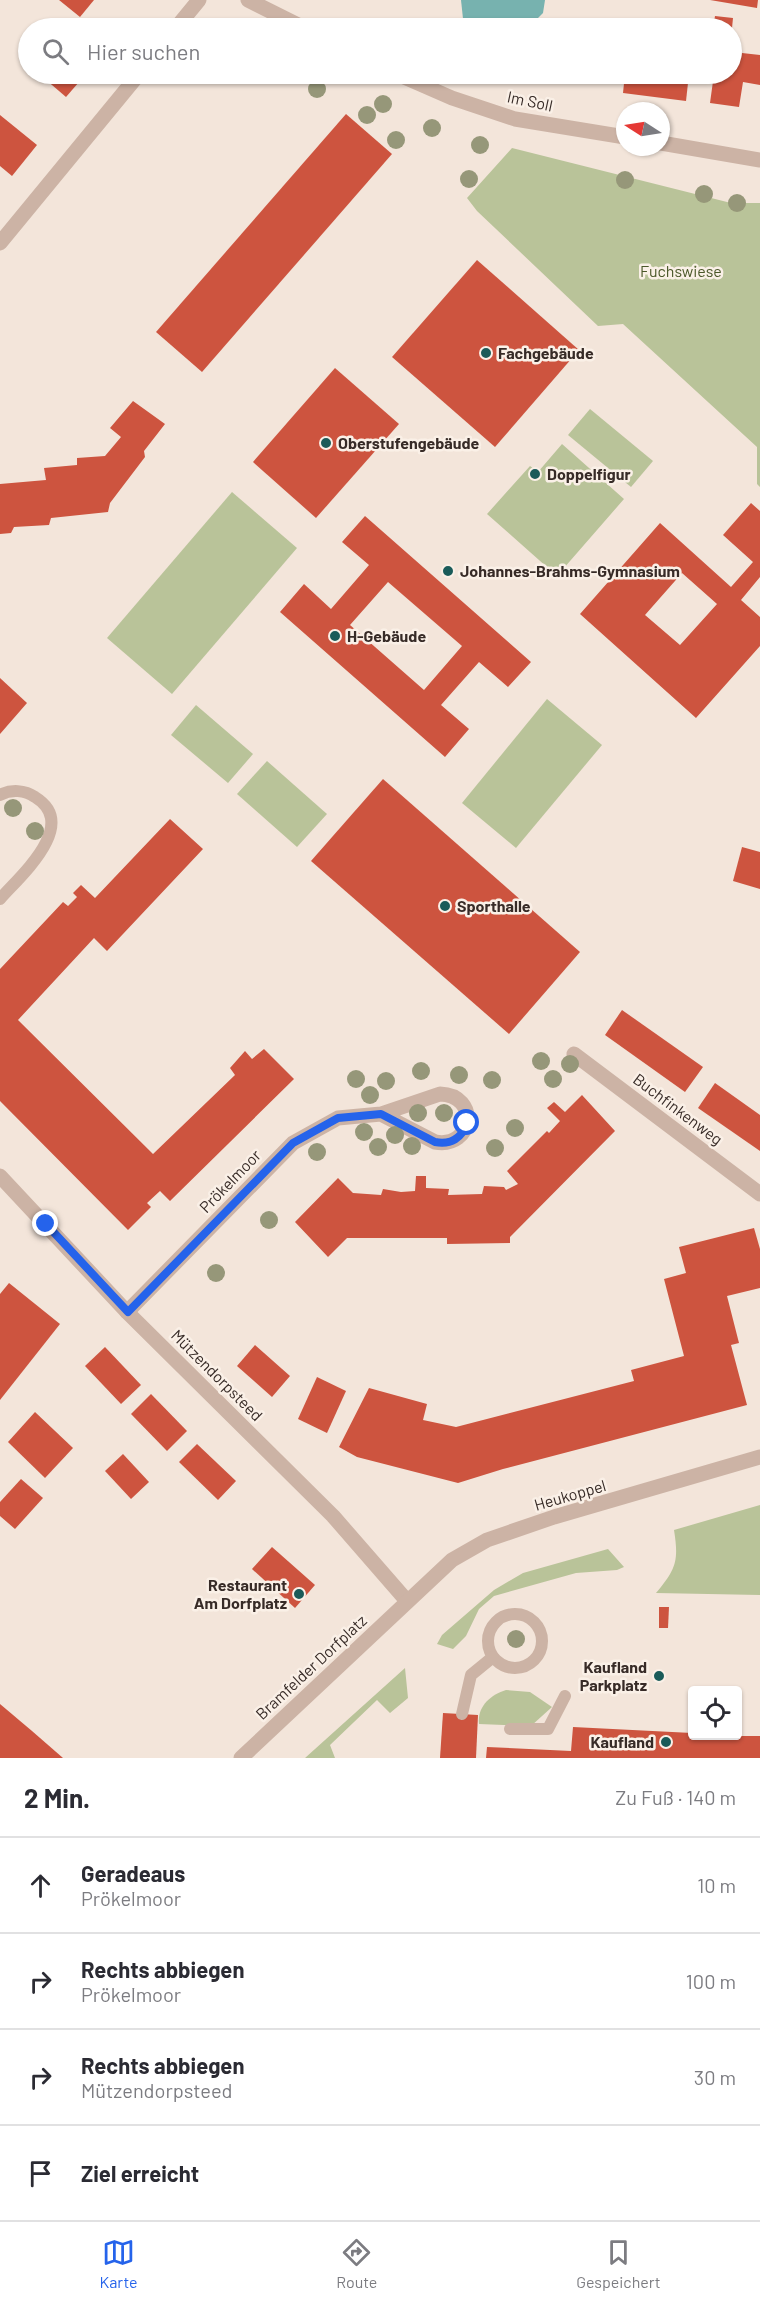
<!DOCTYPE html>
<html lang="de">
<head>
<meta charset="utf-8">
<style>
	:root { --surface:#fff; --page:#f7f7f7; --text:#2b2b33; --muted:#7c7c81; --line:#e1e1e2; --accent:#2563eb }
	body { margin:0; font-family:Barlow,sans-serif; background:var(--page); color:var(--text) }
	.controls { position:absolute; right:18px; bottom:18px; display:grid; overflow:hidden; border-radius:6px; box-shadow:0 2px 4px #0004 }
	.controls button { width:54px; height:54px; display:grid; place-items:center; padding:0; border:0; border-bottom:2px solid var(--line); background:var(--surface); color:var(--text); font:30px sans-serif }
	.compass { position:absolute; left:616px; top:102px; width:54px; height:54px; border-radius:50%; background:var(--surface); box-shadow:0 2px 4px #0004; rotate:282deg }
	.stop { position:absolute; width:18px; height:18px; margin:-14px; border:4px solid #2563eb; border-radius:50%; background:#fff }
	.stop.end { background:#2563eb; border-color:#fff; box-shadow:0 2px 6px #0008 }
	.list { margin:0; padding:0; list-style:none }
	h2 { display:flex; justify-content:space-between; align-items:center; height:78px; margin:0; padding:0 24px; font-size:26px }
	h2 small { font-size:20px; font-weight:400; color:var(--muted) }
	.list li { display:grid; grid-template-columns:39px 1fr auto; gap:18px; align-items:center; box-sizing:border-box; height:96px; padding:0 24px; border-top:2px solid var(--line) }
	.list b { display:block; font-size:22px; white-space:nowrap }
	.list p { margin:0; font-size:20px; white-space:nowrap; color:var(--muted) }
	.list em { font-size:20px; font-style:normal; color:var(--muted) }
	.icon { flex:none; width:33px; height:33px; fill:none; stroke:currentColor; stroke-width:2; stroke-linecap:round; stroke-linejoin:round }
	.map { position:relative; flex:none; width:760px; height:1758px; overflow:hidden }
	.search { position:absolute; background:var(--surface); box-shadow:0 2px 4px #0004; left:18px; right:18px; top:18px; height:66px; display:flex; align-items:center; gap:15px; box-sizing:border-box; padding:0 21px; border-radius:33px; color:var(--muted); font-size:22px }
	.sheet { height:462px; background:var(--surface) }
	nav { display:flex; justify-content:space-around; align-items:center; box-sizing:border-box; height:84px; border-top:2px solid var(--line); background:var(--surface); font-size:16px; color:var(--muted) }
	nav a { display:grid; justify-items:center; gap:3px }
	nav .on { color:var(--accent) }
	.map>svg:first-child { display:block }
	.green { fill:#b9c399 }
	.water { fill:#77b2af }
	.building { fill:#cd543f; fill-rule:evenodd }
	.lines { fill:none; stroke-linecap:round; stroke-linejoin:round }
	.service { stroke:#ccb3a5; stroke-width:12 }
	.minor { stroke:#ccb3a5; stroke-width:15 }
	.tertiary { stroke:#ccb3a5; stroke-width:15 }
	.tree { fill:#969779 }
	.route { stroke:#2563eb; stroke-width:8 }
	.poi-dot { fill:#1a5b59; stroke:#faf0e7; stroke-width:2 }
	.labels { text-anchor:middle; stroke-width:5; stroke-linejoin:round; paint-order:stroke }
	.street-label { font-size:16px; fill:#372b27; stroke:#faf0e7 }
	.park-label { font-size:16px; fill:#4a5729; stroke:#faf0e7 }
	.poi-label { font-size:16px; font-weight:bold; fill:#372b27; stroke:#faf0e7; text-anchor:start }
</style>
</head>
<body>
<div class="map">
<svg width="760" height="1758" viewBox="0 0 760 1758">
	<rect width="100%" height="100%" fill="#f3e5da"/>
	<g class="green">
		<polygon points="512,148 731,203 760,203 760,487 757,484 757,447 623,324 598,326 477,211 467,198"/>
		<polygon points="590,409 653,461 631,487 568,435"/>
		<polygon points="562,444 624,499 557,576 487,514 530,466 538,472"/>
		<polygon points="232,492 297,548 172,694 107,638"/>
		<polygon points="547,699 602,745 516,848 462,803"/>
		<polygon points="196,705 253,754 228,783 171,735"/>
		<polygon points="267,761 327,814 297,847 237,794"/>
		<path d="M760 1505V1595L656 1593C676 1569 679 1561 674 1530Z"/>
		<polygon points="608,1549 624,1567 617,1570 576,1573 494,1596 479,1609 466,1636 453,1649 437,1644 442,1635 494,1590 523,1573"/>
		<polygon points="405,1668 408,1698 390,1713 377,1700 330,1745 335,1758 305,1758"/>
		<path d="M506 1690 530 1692 552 1707 531 1726 479 1724C477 1707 490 1695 506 1690Z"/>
	</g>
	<polygon class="water" points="461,0 545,0 543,13 528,28 464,28"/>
	<g class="building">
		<polygon points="59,0 94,0 80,17"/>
		<polygon points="710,0 758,0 757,8"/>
		<polygon points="715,16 733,18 732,28 713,28"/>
		<polygon points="742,53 760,55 760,85 743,82 739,107 710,103 714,74 732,74 732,56 741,57"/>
		<polygon points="49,74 86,74 66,97 45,79"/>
		<polygon points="625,74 689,74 686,101 623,93"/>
		<polygon points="346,114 392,154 202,372 156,332"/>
		<polygon points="0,115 37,145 12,176 0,166"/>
		<polygon points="477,260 579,350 495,447 392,357"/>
		<polygon points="335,368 399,424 316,518 253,462"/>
		<polygon points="133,401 165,424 144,451 145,457 110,503 108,512 51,518 49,525 14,527 11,533 0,534 0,484 46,480 44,468 77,465 77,458 105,456 121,437 110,428"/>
		<path d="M751 503 760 511V577L741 600 760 617V646L696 718 580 614 660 523 731 587 753 562 723 535ZM682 573 717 604 680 645 645 615Z"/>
		<path d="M365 516 531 662 508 687 479 662 441 705 469 729 445 757 280 612 304 584 331 609 369 565 342 542ZM388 582 462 646 424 690 350 625Z"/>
		<polygon points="0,678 27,703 0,734"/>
		<polygon points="383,779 580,952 509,1034 311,861"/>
		<polygon points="170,819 203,849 107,951 94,938 18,1020 153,1154 235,1075 230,1068 245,1051 252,1059 264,1049 294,1079 170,1201 160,1191 147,1203 151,1207 128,1230 0,1101 0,969 63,902 68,906 77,897 73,893 81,885 95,898"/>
		<polygon points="742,847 760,852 760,889 733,881"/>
		<polygon points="622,1010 703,1067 685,1092 605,1035"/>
		<polygon points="715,1083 760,1115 760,1151 698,1108"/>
		<polygon points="582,1095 615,1131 510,1237 510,1243 447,1244 447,1238 347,1238 328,1257 295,1222 338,1178 353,1193 381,1195 383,1189 401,1192 415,1191 416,1176 426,1176 426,1188 449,1189 448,1195 482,1194 484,1186 504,1187 506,1190 518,1184 507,1171 547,1131 549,1133 560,1121 547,1108 554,1102 565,1112"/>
		<polygon points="754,1228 760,1249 760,1288 727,1296 739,1343 731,1345 747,1405 503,1469 458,1483 357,1457 339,1447 369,1388 427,1404 423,1420 456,1427 634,1381 631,1370 684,1356 664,1279 686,1273 679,1247"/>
		<polygon points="9,1283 60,1324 0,1400 0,1294"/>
		<polygon points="255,1345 290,1376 272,1397 237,1366"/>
		<polygon points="105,1347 141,1385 121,1404 85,1366"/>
		<polygon points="317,1377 346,1391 327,1433 298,1419"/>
		<polygon points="151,1394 187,1431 167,1451 131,1414"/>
		<polygon points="35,1412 73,1448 45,1478 8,1442"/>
		<polygon points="197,1444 236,1481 218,1500 179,1462"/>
		<polygon points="123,1454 149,1482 131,1499 105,1471"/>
		<polygon points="21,1479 43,1498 15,1529 0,1516 0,1502"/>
		<polygon points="272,1547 315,1585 295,1608 252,1569"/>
		<polygon points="659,1607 669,1607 668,1628 659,1628"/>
		<polygon points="0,1704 32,1731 63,1758 0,1758"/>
		<polygon points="443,1713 478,1715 476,1758 440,1758"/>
		<polygon points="573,1727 692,1733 692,1736 760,1736 760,1758 486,1758 487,1747 571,1751"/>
	</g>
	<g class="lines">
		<g class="service">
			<path d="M0 795C11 789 25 790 35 797 80 825 20 876 0 899"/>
			<circle cx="515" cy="1641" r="27"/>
			<polyline points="462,1714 471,1675 493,1657"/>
			<polyline points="510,1729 548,1729 565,1696"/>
		</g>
		<g class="minor">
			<polyline points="248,0 304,28"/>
			<polyline points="176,28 199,0"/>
			<polyline points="397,74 452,98 515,119 625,137"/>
			<polyline points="661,143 760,160"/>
			<polyline points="0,243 139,74"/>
			<polyline points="574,1054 760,1194"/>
			<polyline points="0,1176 127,1312 333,1516 407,1601"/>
			<path d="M127 1312 293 1143 338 1118 381 1114 435 1142C474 1149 480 1095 440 1094L381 1114"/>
		</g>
		<polyline class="tertiary" points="241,1758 452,1560 487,1540 554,1517 760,1457"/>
	</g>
	<g class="tree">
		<circle cx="317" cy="89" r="9"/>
		<circle cx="383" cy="104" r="9"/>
		<circle cx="367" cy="115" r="9"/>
		<circle cx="432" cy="128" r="9"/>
		<circle cx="396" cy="140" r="9"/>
		<circle cx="480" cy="145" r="9"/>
		<circle cx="469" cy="179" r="9"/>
		<circle cx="625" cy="180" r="9"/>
		<circle cx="704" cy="194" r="9"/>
		<circle cx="737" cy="203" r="9"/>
		<circle cx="13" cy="808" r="9"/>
		<circle cx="35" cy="831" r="9"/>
		<circle cx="541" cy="1061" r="9"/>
		<circle cx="570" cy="1064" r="9"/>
		<circle cx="421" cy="1071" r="9"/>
		<circle cx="459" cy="1075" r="9"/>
		<circle cx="356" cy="1079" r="9"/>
		<circle cx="553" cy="1079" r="9"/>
		<circle cx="492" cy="1080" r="9"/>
		<circle cx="386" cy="1081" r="9"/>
		<circle cx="370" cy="1095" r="9"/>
		<circle cx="418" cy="1113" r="9"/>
		<circle cx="444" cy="1113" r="9"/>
		<circle cx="515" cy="1128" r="9"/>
		<circle cx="364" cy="1132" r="9"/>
		<circle cx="395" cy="1135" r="9"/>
		<circle cx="412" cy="1146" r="9"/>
		<circle cx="378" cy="1147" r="9"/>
		<circle cx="495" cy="1148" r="9"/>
		<circle cx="317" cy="1152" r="9"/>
		<circle cx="269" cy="1220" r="9"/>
		<circle cx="216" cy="1273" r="9"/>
		<circle cx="516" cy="1639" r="9"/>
	</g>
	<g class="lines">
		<path class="route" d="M46 1224 128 1312 293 1143 338 1118 381 1114 435 1142C451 1145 462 1138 467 1123"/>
	</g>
	<g class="poi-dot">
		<circle cx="486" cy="353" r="6"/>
		<circle cx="326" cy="443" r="6"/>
		<circle cx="535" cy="474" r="6"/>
		<circle cx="448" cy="571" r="6"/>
		<circle cx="335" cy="636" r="6"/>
		<circle cx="445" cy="906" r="6"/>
		<circle cx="299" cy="1594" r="6"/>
		<circle cx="659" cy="1676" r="6"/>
		<circle cx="666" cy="1742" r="6"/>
	</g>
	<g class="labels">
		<g class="street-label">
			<text transform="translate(530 101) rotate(12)" y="6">Im Soll</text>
			<text transform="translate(678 1109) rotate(37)" y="6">Buchfinkenweg</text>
			<text transform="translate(230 1181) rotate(-46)" y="6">Prökelmoor</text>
			<text transform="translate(217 1375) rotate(45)" y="6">Mützendorpsteed</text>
			<text transform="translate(570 1495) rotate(-16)" y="6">Heukoppel</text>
			<text transform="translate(311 1667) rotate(-43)" y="6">Bramfelder Dorfplatz</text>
		</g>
		<g class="park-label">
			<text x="681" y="277">Fuchswiese</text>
		</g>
		<g class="poi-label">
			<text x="498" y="359">Fachgebäude</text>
			<text x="338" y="449">Oberstufengebäude</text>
			<text x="547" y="480">Doppelfigur</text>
			<text x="460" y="577">Johannes-Brahms-Gymnasium</text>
			<text x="347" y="642">H-Gebäude</text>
			<text x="457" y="912">Sporthalle</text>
			<text x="287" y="1591" text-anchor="end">Restaurant<tspan x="287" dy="18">Am Dorfplatz</tspan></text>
			<text x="647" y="1673" text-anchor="end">Kaufland<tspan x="647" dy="18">Parkplatz</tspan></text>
			<text x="654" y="1748" text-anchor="end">Kaufland</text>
		</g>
	</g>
</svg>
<div class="controls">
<button><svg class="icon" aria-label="locate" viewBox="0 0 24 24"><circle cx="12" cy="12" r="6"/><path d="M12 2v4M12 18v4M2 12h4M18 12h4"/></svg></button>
</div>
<svg class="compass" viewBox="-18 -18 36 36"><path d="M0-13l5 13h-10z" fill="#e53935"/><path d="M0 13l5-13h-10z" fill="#7c7c81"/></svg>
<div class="stop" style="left:467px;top:1123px"></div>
<div class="stop end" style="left:46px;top:1224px"></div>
<div class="search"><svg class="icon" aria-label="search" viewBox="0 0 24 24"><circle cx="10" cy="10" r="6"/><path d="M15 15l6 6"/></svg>Hier suchen</div>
</div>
<section class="sheet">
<h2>2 Min.<small>Zu Fuß · 140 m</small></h2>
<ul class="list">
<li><svg class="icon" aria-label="ahead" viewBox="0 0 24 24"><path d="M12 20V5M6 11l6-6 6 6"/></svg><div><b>Geradeaus</b><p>Prökelmoor</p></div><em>10 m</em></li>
<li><svg class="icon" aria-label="right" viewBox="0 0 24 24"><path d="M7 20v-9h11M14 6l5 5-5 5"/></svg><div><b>Rechts abbiegen</b><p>Prökelmoor</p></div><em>100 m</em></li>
<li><svg class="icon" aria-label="right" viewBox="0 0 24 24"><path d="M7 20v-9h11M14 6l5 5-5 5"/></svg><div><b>Rechts abbiegen</b><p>Mützendorpsteed</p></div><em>30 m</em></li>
<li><svg class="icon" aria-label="arrive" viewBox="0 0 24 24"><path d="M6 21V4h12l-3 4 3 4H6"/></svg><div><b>Ziel erreicht</b></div></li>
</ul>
</section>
<nav>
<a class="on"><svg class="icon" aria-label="map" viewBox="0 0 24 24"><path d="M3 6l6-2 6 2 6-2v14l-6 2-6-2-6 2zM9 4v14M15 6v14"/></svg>Karte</a>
<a><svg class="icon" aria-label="directions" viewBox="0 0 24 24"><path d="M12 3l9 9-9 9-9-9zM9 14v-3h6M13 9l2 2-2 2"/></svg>Route</a>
<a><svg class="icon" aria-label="saved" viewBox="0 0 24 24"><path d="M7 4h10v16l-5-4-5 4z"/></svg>Gespeichert</a>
</nav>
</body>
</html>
